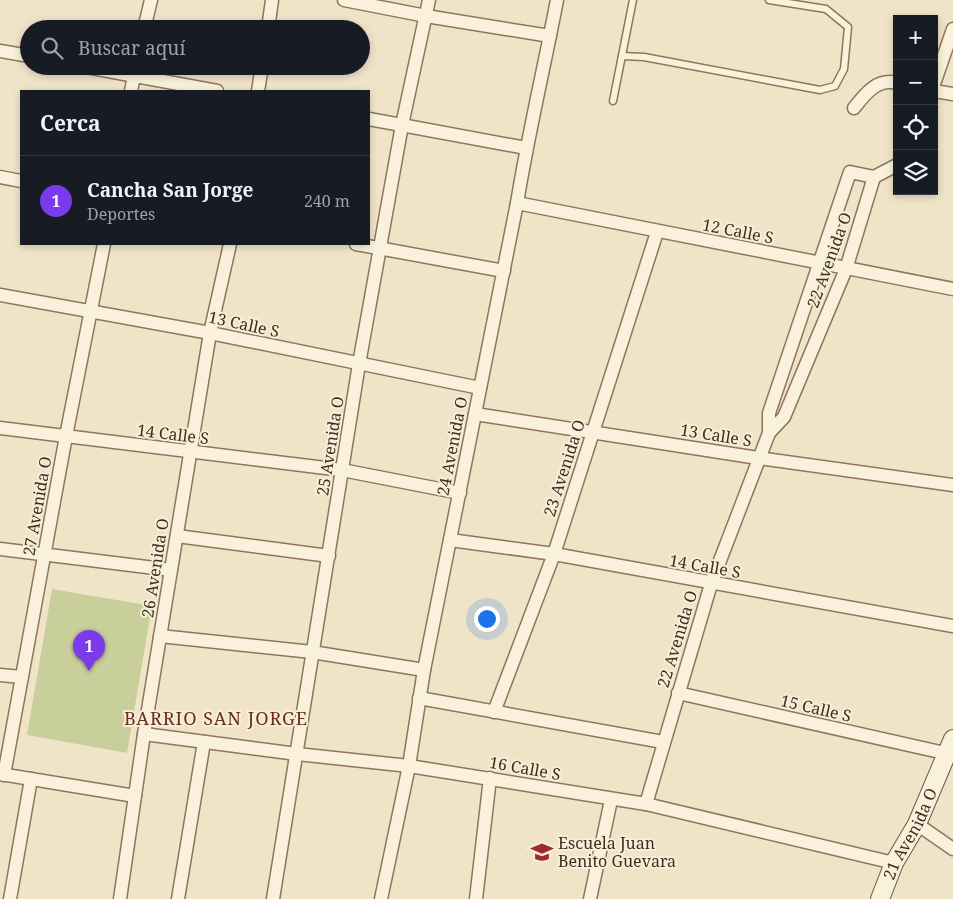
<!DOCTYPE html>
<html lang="es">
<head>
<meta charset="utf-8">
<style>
	:root { --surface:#171b24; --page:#20242c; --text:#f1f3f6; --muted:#9ea1a6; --line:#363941; --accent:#7c3aed }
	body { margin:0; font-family:"Noto Serif",serif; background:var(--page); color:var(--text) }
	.controls { position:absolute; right:15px; top:15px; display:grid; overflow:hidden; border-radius:0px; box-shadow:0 2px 8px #0003 }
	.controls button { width:45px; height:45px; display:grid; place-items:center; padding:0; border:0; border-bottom:1px solid var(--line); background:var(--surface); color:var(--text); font:25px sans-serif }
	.you { position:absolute; left:486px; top:618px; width:18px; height:18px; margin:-12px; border:4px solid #fff; border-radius:50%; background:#1a73e8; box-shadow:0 0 0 8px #1a73e833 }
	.badge { display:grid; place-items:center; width:32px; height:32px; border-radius:50%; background:var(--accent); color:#fff; font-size:16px; font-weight:700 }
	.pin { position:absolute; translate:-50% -41px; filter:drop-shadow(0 1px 2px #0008) }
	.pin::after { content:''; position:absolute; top:26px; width:18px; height:15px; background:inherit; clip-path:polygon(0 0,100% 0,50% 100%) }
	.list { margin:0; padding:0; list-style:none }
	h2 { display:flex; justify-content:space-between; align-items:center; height:65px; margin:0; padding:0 20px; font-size:21px }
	h2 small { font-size:16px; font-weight:400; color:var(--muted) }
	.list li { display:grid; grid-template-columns:32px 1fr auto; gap:15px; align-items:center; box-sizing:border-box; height:90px; padding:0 20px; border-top:1px solid var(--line) }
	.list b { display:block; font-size:19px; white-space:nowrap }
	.list p { margin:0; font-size:16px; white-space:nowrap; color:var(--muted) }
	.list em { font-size:16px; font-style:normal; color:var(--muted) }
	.icon { flex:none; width:28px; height:28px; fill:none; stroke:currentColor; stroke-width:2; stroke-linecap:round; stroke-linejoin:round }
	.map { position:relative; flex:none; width:953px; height:899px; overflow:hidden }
	.search { position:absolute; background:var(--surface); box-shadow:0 2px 8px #0003; left:20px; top:20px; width:350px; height:55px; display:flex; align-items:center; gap:12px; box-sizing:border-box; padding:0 18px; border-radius:28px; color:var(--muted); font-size:19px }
	.panel { position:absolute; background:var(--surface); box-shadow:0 2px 8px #0003; left:20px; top:90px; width:350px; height:155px; border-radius:0px }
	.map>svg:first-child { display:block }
	.green { fill:#c9cf9b }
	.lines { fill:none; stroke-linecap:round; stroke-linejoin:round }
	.lane-casing { stroke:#8d765c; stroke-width:9 }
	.street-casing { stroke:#8d765c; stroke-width:15 }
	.secondary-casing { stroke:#6f573f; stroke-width:20 }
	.lane { stroke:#faf1dc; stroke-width:6 }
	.street { stroke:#faf1dc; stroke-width:12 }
	.secondary { stroke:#faf1dc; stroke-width:18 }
	.labels { text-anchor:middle; stroke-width:4; stroke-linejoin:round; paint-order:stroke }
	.street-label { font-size:16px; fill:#3d2e20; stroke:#f7eed8 }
	.poi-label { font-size:16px; fill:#3d2e20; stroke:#f7eed8; text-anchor:start }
	.neighbourhood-label { font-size:18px; letter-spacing:1px; fill:#6b2e1e; stroke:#f7eed8 }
</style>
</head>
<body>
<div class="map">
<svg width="953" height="899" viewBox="0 0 953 899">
	<rect width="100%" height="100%" fill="#f0e4c8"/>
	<polygon class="green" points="52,589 152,606 127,753 27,735"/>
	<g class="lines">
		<g class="lane-casing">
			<g id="lane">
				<polyline points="622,56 644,57 820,90 835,86 844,69 848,27 826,9 769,0"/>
				<polyline points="613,101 633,0"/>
			</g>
		</g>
		<g class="street-casing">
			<g id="street">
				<polyline points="344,0 426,16 550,36"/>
				<polyline points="144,29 151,0"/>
				<polyline points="268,29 272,0"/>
				<polyline points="0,51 29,56"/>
				<polyline points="81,66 217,91"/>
				<polyline points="934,84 953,29"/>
				<polyline points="131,91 136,66"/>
				<polyline points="258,91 262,66"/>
				<polyline points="934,91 953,94"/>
				<path d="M854 108C865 94 877 78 897 83"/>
				<polyline points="369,119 526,148"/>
				<polyline points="0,177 21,181"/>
				<polyline points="517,203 953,289"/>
				<polyline points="356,244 504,271"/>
				<polyline points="0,295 210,333 480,388"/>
				<polyline points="475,414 758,458 953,485"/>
				<polyline points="0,428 342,470 460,493"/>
				<polyline points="769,433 784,417 846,269 874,177"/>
				<polyline points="177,536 329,556"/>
				<polyline points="450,540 554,554 953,626"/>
				<polyline points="0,549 171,570"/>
				<polyline points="160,636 312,652 424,670"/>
				<polyline points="0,675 22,677"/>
				<polyline points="678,693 953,755"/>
				<polyline points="419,698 663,742"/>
				<polyline points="494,712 554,554 657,232"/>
				<polyline points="144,734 297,754 409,766 646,804 894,863"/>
				<polyline points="0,774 135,796"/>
				<polyline points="4,775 66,436 104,244"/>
				<polyline points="646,804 711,584 769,433 769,413 850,172 874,177 897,165"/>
				<polyline points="917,824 953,849"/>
				<polyline points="10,899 31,779"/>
				<polyline points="120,899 144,734 210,333 230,244"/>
				<polyline points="178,899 204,742"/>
				<polyline points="273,899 359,364 402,125 429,0"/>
				<path d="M381 899 409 766 424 670 517 203C528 135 544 68 557 0"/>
				<polyline points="476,899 490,778"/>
				<polyline points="590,899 611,800"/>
			</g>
		</g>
		<g class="secondary-casing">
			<g id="secondary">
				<path id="s1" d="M880 899 894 863 917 824 953 739"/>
			</g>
		</g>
		<use href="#lane" class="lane"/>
		<use href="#street" class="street"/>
		<use href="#secondary" class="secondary"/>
	</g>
	<defs>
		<g id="school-bare" transform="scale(1.725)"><path d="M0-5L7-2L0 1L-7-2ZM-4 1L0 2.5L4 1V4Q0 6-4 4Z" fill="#9e2a2b" stroke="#f7eed8" stroke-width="2.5" paint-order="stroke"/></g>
	</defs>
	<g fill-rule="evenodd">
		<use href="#school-bare" x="542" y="852"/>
	</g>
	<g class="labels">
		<g class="street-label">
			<text transform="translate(738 231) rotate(11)" y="6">12 Calle S</text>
			<text transform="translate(829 260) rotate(-70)" y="6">22 Avenida O</text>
			<text transform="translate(244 324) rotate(12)" y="6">13 Calle S</text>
			<text transform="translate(173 434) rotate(7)" y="6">14 Calle S</text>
			<text transform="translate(716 435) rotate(9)" y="6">13 Calle S</text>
			<text transform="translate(330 446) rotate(-81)" y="6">25 Avenida O</text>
			<text transform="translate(452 446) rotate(-79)" y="6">24 Avenida O</text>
			<text transform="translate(564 468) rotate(-72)" y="6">23 Avenida O</text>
			<text transform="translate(37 506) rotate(-80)" y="6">27 Avenida O</text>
			<text transform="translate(705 566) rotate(10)" y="6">14 Calle S</text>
			<text transform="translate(155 568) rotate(-81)" y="6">26 Avenida O</text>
			<text transform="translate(677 639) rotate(-73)" y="6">22 Avenida O</text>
			<text transform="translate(816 708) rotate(13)" y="6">15 Calle S</text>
			<text transform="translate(525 768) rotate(10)" y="6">16 Calle S</text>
			<text dy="6" stroke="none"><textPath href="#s1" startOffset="72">21 Avenida O</textPath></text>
		</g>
		<g class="poi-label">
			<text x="558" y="849">Escuela Juan<tspan x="558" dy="18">Benito Guevara</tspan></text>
		</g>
		<g class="neighbourhood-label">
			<text x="216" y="725">BARRIO SAN JORGE</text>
		</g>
	</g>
</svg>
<div class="controls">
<button>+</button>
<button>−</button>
<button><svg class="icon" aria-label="locate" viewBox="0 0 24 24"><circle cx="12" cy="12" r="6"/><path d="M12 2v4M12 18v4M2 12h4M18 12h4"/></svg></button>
<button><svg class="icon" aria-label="layers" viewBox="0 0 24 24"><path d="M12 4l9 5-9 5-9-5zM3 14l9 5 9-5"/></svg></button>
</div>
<div class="you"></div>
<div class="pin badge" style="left:89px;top:671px">1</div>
<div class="search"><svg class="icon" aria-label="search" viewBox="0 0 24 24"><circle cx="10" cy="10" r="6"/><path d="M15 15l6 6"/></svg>Buscar aquí</div>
<section class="panel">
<h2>Cerca<small></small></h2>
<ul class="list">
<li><span class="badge">1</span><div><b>Cancha San Jorge</b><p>Deportes</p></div><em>240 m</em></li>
</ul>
</section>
</div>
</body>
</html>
